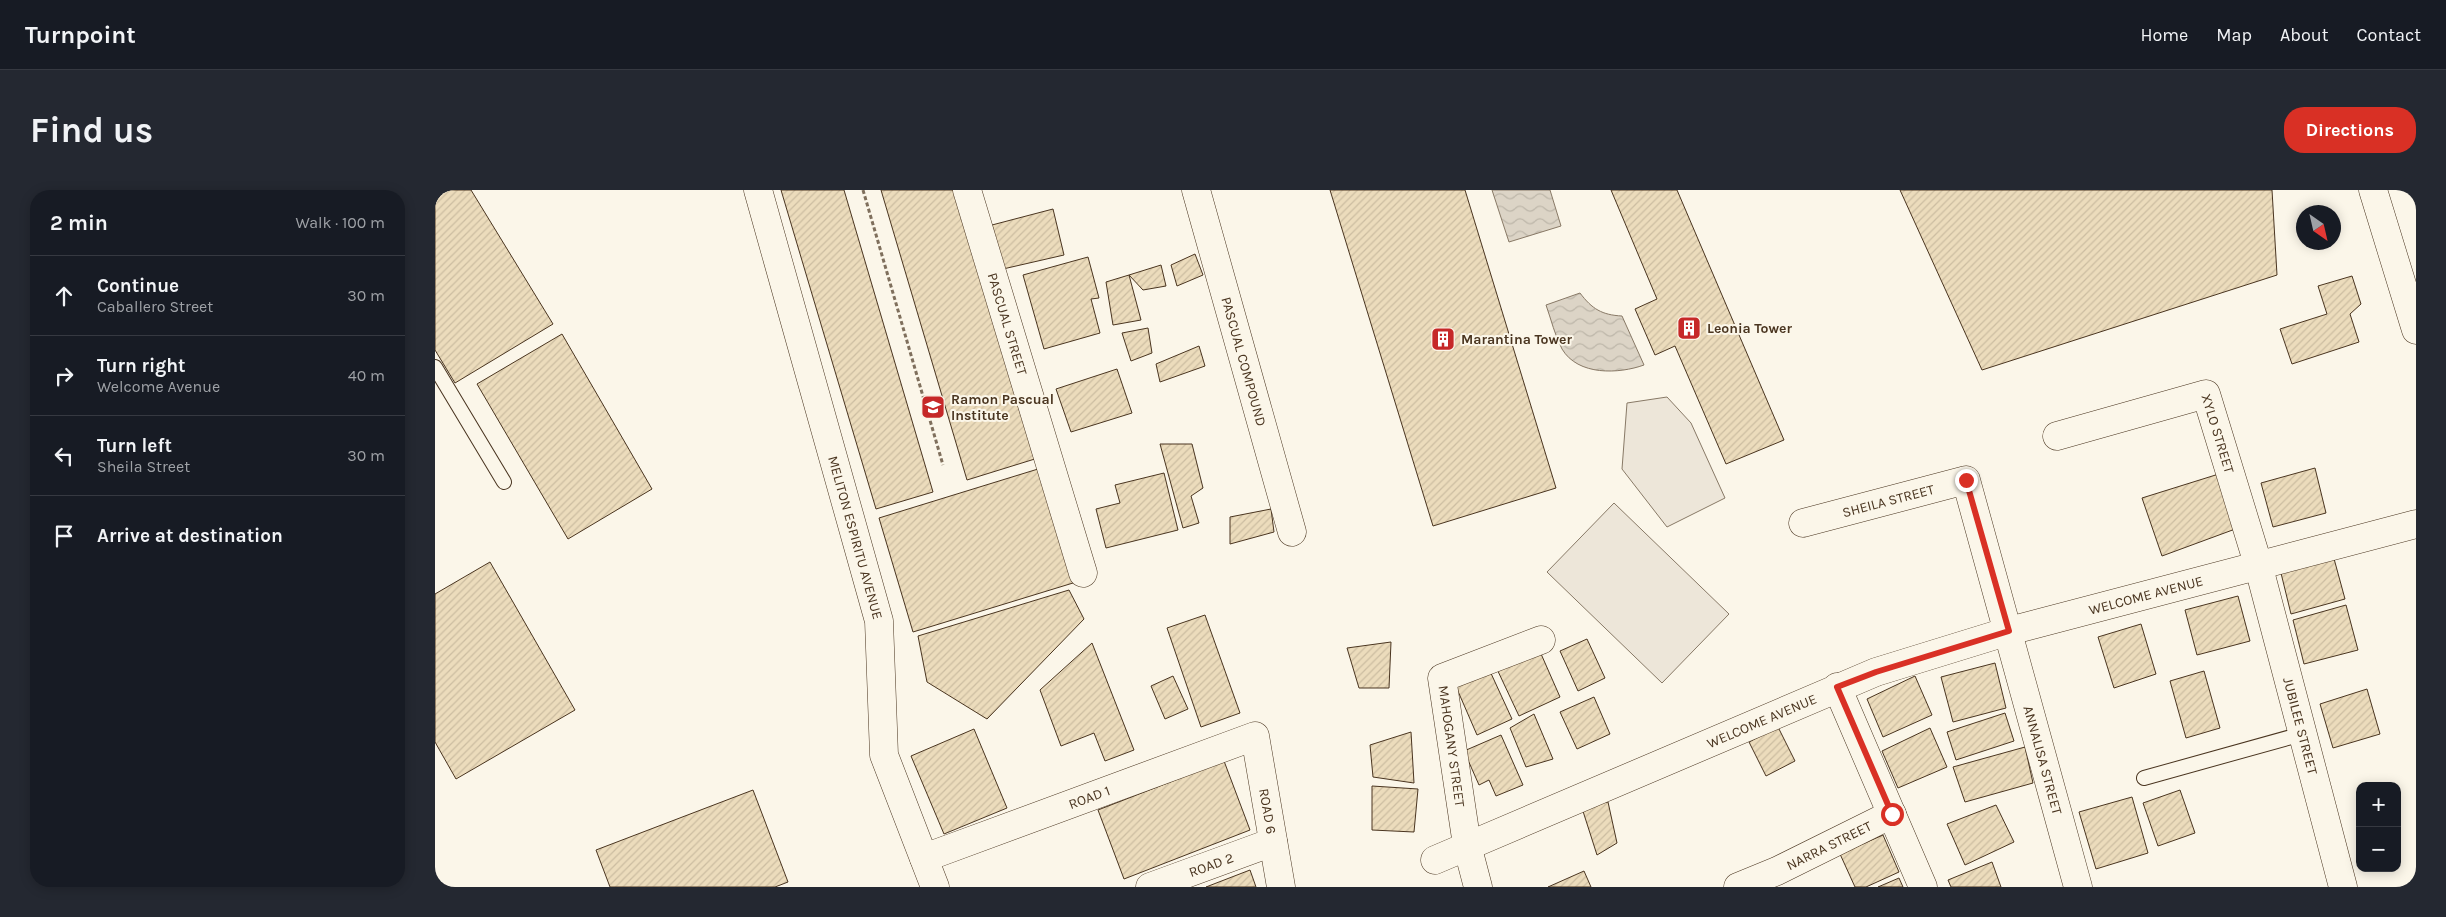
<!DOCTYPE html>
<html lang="en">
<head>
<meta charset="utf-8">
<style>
	:root { --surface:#171b24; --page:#242831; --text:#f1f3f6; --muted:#9ea1a6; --line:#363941; --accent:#d93025 }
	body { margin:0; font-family:Karla,sans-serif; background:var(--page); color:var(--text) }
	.controls { position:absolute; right:15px; bottom:15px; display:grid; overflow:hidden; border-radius:10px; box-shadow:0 2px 12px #0003 }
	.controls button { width:45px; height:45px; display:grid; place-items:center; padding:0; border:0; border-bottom:1px solid var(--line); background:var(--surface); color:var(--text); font:25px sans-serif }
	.compass { position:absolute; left:1861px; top:15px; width:45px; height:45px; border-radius:50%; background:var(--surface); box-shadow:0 2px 12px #0003; rotate:146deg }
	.stop { position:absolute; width:15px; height:15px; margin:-11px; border:4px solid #d93025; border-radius:50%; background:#fff }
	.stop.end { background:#d93025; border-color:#fff; box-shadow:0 1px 5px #0008 }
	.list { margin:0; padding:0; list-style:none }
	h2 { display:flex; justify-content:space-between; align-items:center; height:65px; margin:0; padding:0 20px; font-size:21px }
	h2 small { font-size:16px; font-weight:400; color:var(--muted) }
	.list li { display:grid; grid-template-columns:32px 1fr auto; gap:15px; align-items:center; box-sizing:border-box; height:80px; padding:0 20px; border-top:1px solid var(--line) }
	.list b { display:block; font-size:19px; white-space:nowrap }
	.list p { margin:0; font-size:16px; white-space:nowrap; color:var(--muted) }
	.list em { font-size:16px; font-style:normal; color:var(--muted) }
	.icon { flex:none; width:28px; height:28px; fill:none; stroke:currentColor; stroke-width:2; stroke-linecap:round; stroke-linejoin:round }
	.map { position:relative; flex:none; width:1981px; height:697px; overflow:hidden; border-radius:20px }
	header { display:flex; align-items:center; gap:30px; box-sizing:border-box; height:70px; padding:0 25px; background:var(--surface); border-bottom:1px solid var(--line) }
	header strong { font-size:24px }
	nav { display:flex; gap:28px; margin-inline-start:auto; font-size:18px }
	.intro { display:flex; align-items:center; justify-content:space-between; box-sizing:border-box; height:120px; padding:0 30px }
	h1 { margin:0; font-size:35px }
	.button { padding:12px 22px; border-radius:20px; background:var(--accent); color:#fff; font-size:18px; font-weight:700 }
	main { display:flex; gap:30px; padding:0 30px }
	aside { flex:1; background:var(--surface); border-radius:20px; box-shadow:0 2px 12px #0003 }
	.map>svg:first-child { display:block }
	.green { fill:#ede6d9; stroke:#887966 }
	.water { fill:url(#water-waves); stroke:#887966 }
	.building { fill:url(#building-hatch); stroke:#4a3520 }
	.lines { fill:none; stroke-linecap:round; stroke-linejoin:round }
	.service-casing { stroke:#4a3520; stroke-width:16 }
	.minor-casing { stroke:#4a3520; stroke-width:29 }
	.path { stroke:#7f6f5c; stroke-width:3; stroke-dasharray:4 2.5; stroke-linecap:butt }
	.service { stroke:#fbf6e9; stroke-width:14 }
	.minor { stroke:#fbf6e9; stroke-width:28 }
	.route { stroke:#d93025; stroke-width:6 }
	.labels { text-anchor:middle; stroke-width:4; stroke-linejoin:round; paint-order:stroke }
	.street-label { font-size:14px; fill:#4a3520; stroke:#fbf6e9 }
	.poi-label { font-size:14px; font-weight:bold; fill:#4a3520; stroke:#fbf6e9; text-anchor:start }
</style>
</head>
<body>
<header>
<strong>Turnpoint</strong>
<nav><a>Home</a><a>Map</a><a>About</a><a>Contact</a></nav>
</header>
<div class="intro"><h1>Find us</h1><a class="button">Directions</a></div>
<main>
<aside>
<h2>2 min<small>Walk · 100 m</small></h2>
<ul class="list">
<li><svg class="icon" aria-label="ahead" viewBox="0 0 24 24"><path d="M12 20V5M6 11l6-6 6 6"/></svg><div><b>Continue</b><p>Caballero Street</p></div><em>30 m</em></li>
<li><svg class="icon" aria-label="right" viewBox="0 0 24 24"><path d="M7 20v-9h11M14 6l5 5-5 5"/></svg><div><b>Turn right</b><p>Welcome Avenue</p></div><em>40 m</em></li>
<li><svg class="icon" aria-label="left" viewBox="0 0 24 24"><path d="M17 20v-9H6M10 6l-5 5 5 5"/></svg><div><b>Turn left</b><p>Sheila Street</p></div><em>30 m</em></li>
<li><svg class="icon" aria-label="arrive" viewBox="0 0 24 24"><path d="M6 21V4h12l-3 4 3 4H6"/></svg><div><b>Arrive at destination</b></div></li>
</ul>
</aside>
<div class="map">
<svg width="1981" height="697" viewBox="0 0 1981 697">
	<defs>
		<pattern id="water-waves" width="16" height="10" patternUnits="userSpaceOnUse" patternTransform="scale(1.25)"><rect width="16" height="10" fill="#dcd4c6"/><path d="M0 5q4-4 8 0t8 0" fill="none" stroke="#beb7aa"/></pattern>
		<pattern id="building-hatch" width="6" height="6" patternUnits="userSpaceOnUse" patternTransform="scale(1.25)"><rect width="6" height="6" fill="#ecdcbc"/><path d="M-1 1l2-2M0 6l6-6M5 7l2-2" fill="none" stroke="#ccbda1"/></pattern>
	</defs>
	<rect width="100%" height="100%" fill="#fbf6e9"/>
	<g class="green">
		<polygon points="1232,207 1256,233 1290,308 1232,337 1187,279 1192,213"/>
		<polygon points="1179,313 1294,424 1227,493 1112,382"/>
	</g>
	<g class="water">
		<polygon points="1057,0 1115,0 1126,36 1074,52"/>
		<path d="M1145 103C1157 119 1167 125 1187 126L1209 175C1184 184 1143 186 1127 159 1120 146 1116 129 1111 115Z"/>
	</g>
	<g class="building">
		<polygon points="0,0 36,0 118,134 20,193 0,160"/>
		<polygon points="346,0 409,0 498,302 441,319"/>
		<polygon points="446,0 523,0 603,268 532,290"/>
		<polygon points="895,0 1030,0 1121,298 998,336"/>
		<polygon points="1176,0 1242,0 1349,250 1291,274 1240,156 1220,165 1200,119 1222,109"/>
		<polygon points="1465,0 1837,0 1842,85 1547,180"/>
		<polygon points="618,19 629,65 568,79 557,35"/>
		<polygon points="760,64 768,85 742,96 736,75"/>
		<polygon points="653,67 664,108 656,109 665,143 609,159 588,85"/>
		<polygon points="726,75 731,96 708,100 694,85"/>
		<polygon points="694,85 706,130 678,135 671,92"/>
		<polygon points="1917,86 1926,114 1915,124 1924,152 1857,174 1845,139 1892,124 1883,96"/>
		<polygon points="713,138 717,163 696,171 687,143"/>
		<polygon points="127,144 217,299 133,349 42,194"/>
		<polygon points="764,156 770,176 725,192 721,174"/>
		<polygon points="682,179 697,223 636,242 621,199"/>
		<polygon points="725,254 757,254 768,298 756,306 764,333 748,338"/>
		<polygon points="1880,278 1891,323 1838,337 1826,293"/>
		<polygon points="603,279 638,393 478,442 444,328"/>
		<polygon points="729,283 743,340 671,358 661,319 685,313 680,295"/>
		<polygon points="1787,283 1803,338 1727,366 1707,308"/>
		<polygon points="836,319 839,342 795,354 795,327"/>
		<polygon points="1898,365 1910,409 1856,424 1845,379"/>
		<polygon points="55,372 140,520 21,589 0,552 0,404"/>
		<polygon points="634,400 649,429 552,529 492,492 483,446"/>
		<polygon points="1803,406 1815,451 1762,465 1750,420"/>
		<polygon points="1911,415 1923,460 1869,474 1858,430"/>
		<polygon points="770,425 805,523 766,537 732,438"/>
		<polygon points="1706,434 1721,484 1679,498 1663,447"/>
		<polygon points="1152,449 1170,488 1143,501 1125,461"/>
		<polygon points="956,452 954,498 924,498 912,458"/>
		<polygon points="657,453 699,560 670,571 659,543 626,556 605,500"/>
		<polygon points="1103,457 1125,507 1084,526 1061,477"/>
		<polygon points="1560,473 1571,518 1518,532 1506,487"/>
		<polygon points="1054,479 1077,529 1042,545 1019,492"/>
		<polygon points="1769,481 1785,538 1751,548 1735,491"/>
		<polygon points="738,486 753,519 730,529 716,496"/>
		<polygon points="1480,486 1497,525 1448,547 1432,509"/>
		<polygon points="1932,499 1945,544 1898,558 1885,514"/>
		<polygon points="1159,507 1175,544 1142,559 1125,522"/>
		<polygon points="1570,523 1579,551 1521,570 1512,542"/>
		<polygon points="1099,524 1118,569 1091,577 1075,538"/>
		<polygon points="1343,537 1360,571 1331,586 1314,552"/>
		<polygon points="1495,538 1512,577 1463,598 1447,561"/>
		<polygon points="539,539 572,618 509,644 476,566"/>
		<polygon points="976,542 979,593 938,587 935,555"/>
		<polygon points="1066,545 1088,595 1061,606 1054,590 1044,595 1029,561"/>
		<polygon points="1590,557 1598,593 1530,612 1518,577"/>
		<polygon points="789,571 815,640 689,689 663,620"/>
		<polygon points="937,596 983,599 979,642 937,640"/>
		<polygon points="318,600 353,692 340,697 175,697 161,660"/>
		<polygon points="1745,600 1760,643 1723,656 1708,613"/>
		<polygon points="1697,607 1713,663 1661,679 1644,622"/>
		<polygon points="1173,612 1182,653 1162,665 1146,615"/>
		<polygon points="1561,615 1579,652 1530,675 1512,634"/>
		<polygon points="1448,645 1464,682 1431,697 1420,697 1405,664"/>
		<polygon points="1557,672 1566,697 1516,697 1513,690"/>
		<polygon points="815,680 821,697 771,697"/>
		<polygon points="1149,681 1156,697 1113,697"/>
		<polygon points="1464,688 1468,697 1443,697"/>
	</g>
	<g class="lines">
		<g class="service-casing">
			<g id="service">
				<polyline points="0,177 69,292"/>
				<polyline points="1709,588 1867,544"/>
			</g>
		</g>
		<g class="minor-casing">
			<g id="minor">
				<path id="s1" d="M323 0 444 431 449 565 500 697"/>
				<path id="s2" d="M532 0 648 383"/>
				<path id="s3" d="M761 0 857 342"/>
				<polyline points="1938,0 1981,140"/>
				<path id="s4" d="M1622 246 1771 204 1823 374 1908 697"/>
				<path id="s5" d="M1368 333 1531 290 1643 697"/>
				<polyline points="1402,497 1488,697"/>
				<path id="s6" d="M489 668 820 546 846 697"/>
				<path id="s7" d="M1000 670 1441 482 1574 441 1981 334"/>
				<path id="s8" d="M715 697 838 652"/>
				<polyline points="1043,697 1032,655 1007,488 1106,450"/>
				<path id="s9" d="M1303 697 1342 681 1457 624"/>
			</g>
		</g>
		<polyline class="path" points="428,0 508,275"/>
		<use href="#service" class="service"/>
		<use href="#minor" class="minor"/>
	</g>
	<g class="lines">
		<polyline class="route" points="1457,624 1402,497 1441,482 1574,441 1531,290"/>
	</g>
	<defs>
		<g id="building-square" transform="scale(1.25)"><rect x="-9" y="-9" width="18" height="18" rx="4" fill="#c62828" stroke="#fbf6e9"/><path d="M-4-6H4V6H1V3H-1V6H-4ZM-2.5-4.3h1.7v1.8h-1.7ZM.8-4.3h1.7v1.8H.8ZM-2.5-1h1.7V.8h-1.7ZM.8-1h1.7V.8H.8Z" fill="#fff"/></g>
		<g id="school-square" transform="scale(1.25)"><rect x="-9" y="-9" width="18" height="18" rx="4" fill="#c62828" stroke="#fbf6e9"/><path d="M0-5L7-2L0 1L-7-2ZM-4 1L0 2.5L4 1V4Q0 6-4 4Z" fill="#fff"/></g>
	</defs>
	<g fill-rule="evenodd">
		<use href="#building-square" x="1254" y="138"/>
		<use href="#building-square" x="1008" y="149"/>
		<use href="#school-square" x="498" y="217"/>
	</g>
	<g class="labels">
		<g class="street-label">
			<text dy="5" stroke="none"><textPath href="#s2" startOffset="140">PASCUAL STREET</textPath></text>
			<text dy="5" stroke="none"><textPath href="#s3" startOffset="178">PASCUAL COMPOUND</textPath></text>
			<text dy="5" stroke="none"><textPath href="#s4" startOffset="196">XYLO STREET</textPath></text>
			<text dy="5" stroke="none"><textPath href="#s5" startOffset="88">SHEILA STREET</textPath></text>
			<text dy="5" stroke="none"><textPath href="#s1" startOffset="361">MELITON ESPIRITU AVENUE</textPath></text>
			<text dy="5" stroke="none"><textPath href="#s7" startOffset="760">WELCOME AVENUE</textPath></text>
			<text dy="5" stroke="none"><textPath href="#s7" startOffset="355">WELCOME AVENUE</textPath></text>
			<text dy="5" stroke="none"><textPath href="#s4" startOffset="500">JUBILEE STREET</textPath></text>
			<text transform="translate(1017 556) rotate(82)" y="5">MAHOGANY STREET</text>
			<text dy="5" stroke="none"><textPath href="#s5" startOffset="459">ANNALISA STREET</textPath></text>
			<text dy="5" stroke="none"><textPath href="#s6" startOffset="176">ROAD 1</textPath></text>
			<text dy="5" stroke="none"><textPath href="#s6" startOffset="429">ROAD 6</textPath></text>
			<text dy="5" stroke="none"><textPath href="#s9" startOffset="100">NARRA STREET</textPath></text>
			<text dy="5" stroke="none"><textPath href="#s8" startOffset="65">ROAD 2</textPath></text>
		</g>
		<g class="poi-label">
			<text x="1272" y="143">Leonia Tower</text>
			<text x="1026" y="154">Marantina Tower</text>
			<text x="516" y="214">Ramon Pascual<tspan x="516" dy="16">Institute</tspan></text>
		</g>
	</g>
</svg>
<div class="controls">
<button>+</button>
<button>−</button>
</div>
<svg class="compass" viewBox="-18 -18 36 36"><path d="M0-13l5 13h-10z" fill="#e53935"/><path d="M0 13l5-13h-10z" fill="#9ea1a6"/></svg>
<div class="stop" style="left:1457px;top:624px"></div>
<div class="stop end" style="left:1531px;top:290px"></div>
</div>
</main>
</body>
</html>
